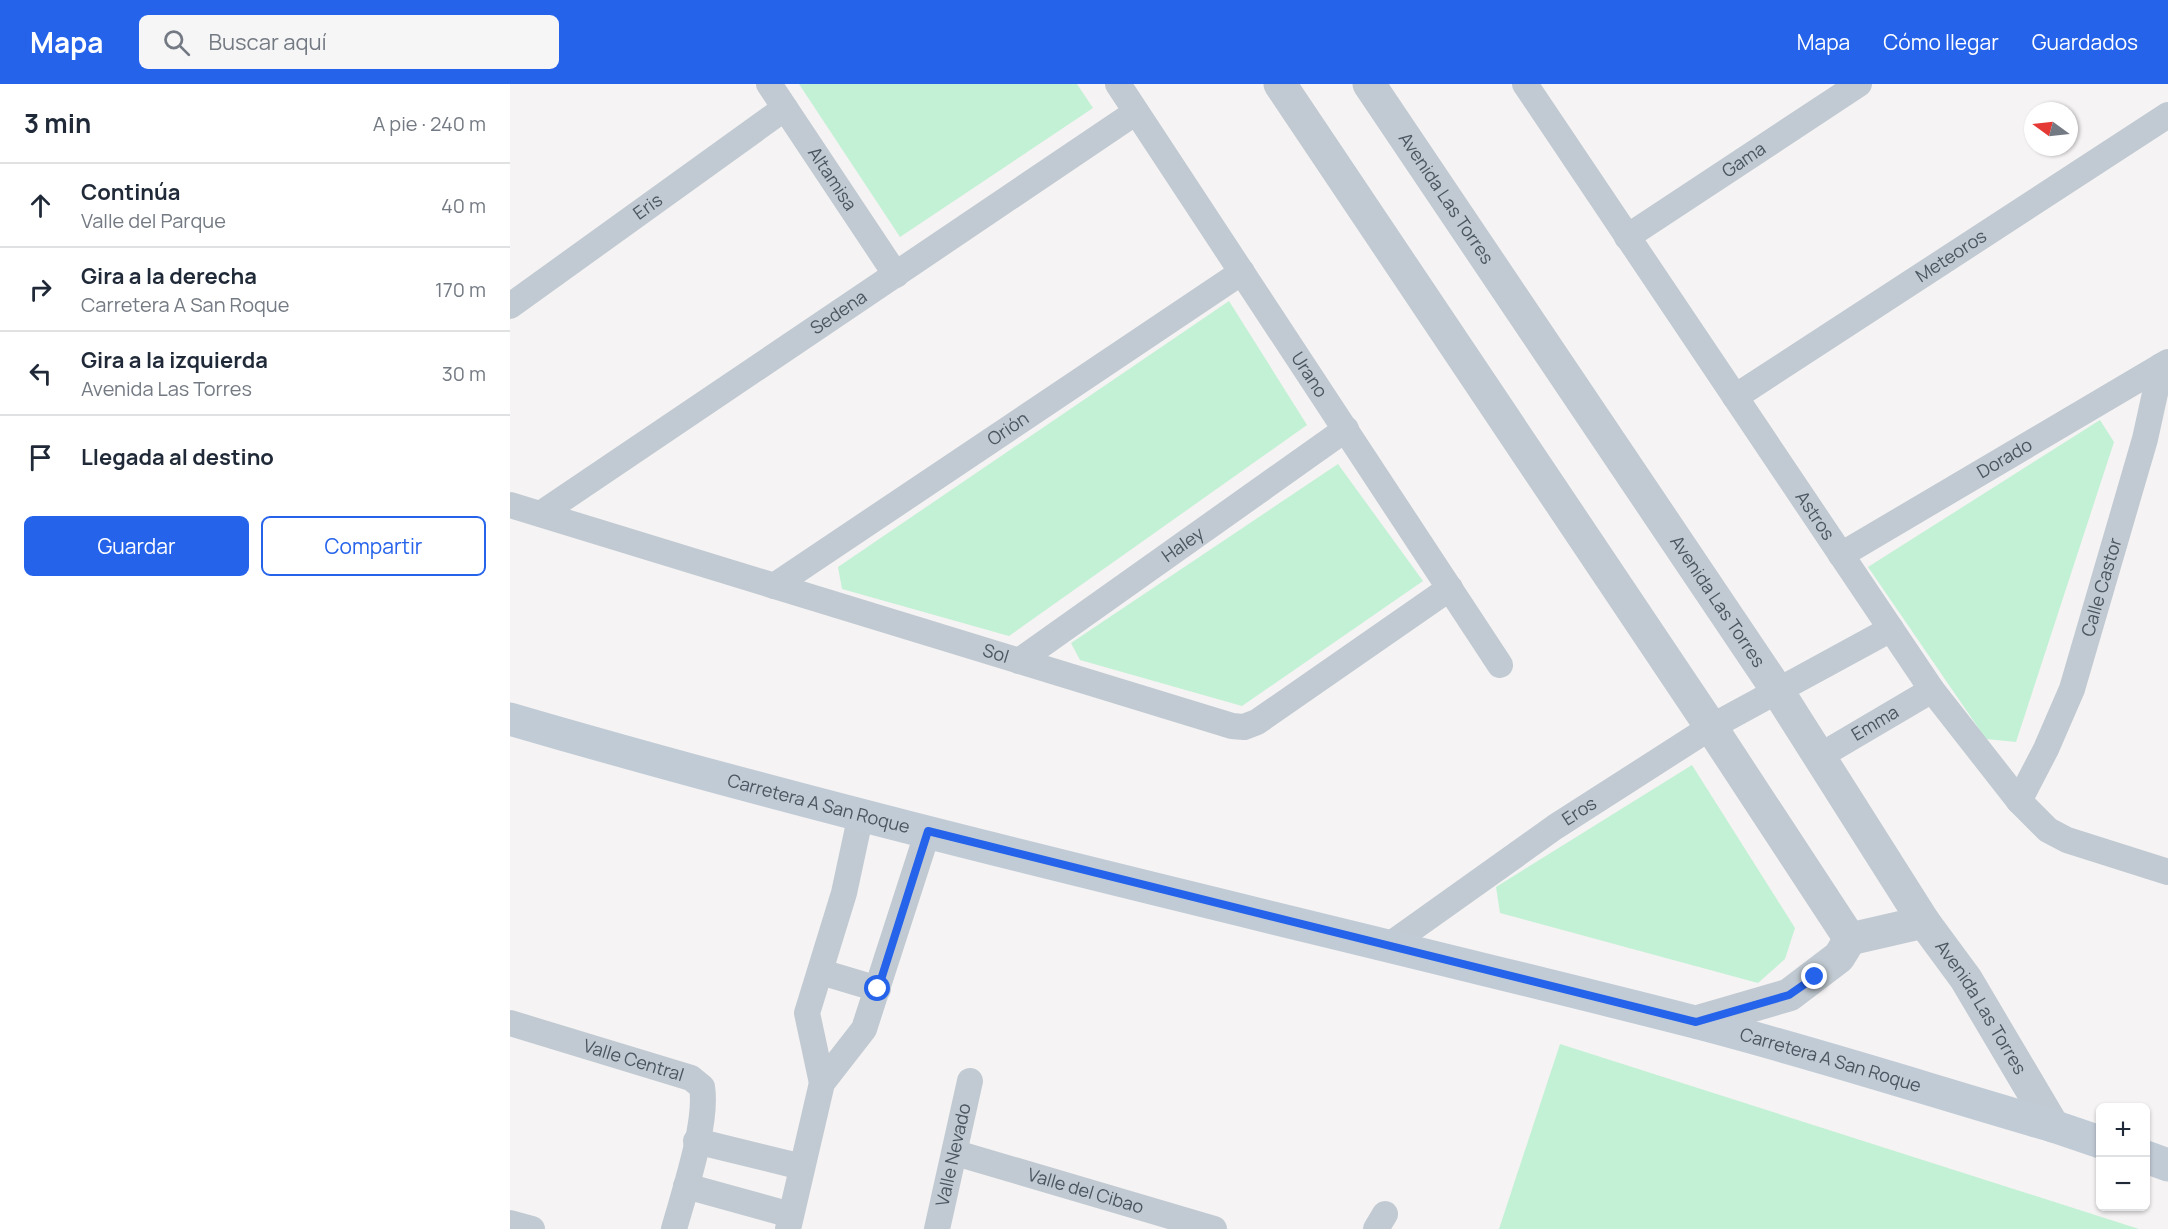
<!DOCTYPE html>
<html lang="es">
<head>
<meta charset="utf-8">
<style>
	:root { --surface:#fff; --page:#f6f6f7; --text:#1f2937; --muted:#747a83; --line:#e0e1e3; --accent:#2563eb }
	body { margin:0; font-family:Manrope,sans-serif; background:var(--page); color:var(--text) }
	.controls { position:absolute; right:18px; bottom:18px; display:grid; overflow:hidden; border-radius:9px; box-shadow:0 2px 4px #0004 }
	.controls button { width:54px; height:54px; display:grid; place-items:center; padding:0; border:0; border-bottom:2px solid var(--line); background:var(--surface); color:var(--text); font:30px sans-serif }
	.compass { position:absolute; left:1514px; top:18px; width:54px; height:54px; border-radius:50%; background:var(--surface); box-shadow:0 2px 4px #0004; rotate:285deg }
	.stop { position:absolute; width:18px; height:18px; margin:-14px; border:4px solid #2563eb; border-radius:50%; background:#fff }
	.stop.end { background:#2563eb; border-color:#fff; box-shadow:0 2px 6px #0008 }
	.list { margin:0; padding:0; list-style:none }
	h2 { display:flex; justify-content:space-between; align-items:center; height:78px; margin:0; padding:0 24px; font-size:26px }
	h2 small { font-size:20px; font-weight:400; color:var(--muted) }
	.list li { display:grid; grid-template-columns:39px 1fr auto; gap:18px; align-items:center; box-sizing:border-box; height:84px; padding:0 24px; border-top:2px solid var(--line) }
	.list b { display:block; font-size:22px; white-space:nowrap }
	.list p { margin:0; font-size:20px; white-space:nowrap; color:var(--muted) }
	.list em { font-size:20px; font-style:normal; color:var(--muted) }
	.actions { display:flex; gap:12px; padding:18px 24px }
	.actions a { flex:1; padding:14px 0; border:2px solid var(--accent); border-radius:9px; text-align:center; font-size:21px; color:var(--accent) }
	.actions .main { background:var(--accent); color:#fff }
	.icon { flex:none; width:33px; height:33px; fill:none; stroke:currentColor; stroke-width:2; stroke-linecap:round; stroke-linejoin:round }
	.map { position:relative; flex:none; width:1658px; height:1145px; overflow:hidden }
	header { display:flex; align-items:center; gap:36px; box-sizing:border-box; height:84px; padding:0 30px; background:var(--accent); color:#fff }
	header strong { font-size:28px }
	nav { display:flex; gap:33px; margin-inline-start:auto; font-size:21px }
	.search { width:420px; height:54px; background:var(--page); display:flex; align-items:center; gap:15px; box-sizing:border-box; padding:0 21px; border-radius:9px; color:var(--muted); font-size:22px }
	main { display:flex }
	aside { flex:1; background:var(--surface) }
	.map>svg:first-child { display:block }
	.green { fill:#c3f1d5 }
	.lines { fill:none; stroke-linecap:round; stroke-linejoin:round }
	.minor { stroke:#c1cad2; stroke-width:26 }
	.tertiary { stroke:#c1cad2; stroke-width:33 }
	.secondary { stroke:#c1cbd6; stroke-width:33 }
	.route { stroke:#2563eb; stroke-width:8 }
	.labels { text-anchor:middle; stroke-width:5; stroke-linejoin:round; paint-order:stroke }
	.street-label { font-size:18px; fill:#4a5661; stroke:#fff }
</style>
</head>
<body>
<header>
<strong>Mapa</strong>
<div class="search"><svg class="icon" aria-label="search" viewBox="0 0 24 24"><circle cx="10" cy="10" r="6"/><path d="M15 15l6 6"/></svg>Buscar aquí</div>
<nav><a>Mapa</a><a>Cómo llegar</a><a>Guardados</a></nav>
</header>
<main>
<aside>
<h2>3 min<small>A pie · 240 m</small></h2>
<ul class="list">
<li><svg class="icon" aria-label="ahead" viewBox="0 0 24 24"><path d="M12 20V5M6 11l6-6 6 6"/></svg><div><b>Continúa</b><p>Valle del Parque</p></div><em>40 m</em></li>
<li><svg class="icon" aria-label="right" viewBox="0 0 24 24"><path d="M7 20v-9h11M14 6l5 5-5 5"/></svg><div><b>Gira a la derecha</b><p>Carretera A San Roque</p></div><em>170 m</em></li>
<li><svg class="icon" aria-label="left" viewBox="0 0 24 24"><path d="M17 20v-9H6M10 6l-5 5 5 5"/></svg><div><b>Gira a la izquierda</b><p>Avenida Las Torres</p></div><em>30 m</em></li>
<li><svg class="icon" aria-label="arrive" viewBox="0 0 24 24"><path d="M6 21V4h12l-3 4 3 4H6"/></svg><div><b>Llegada al destino</b></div></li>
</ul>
<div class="actions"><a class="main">Guardar</a><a>Compartir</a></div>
</aside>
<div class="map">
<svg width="1658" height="1145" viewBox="0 0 1658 1145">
	<rect width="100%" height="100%" fill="#f5f3f3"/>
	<g class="green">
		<polygon points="289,0 567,0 583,24 390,153"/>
		<polygon points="719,217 797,341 499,552 332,505 328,483"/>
		<polygon points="1590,336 1604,358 1506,658 1476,655 1358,483"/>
		<polygon points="828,380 913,497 732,622 570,576 561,559"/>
		<polygon points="1182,681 1285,844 1275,875 1248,899 990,829 986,803"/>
		<polygon points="1050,960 1629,1145 989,1145"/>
	</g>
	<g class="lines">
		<g class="minor">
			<path id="s1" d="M259 0 386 191"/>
			<path id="s2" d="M608 0 990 581"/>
			<path id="s3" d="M1015 0 1422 606 1509 717 1538 746 1557 756 1658 788"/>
			<path id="s4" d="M1117 153 1349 0"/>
			<path id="s5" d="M0 222 275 24"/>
			<path id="s6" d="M1225 313 1658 31"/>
			<path id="s7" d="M0 421 722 642 734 643 747 638 940 504"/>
			<path id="s8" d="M32 429 626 28"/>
			<path id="s9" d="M1331 471 1658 278"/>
			<path id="s10" d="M264 502 732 188"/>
			<path id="s11" d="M509 577 836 345"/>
			<path id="s12" d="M1310 672 1422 606"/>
			<path id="s13" d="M1509 717 1536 665 1562 605 1635 355 1651 282"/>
			<path id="s14" d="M878 862 1045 743 1201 643 1381 545"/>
			<polyline points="311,888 368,905"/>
			<path id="s15" d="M0 939 181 994 192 1003C198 1038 174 1109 164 1145"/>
			<polyline points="312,999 297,929 334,809 351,730"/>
			<polyline points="186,1057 292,1083"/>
			<path id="s16" d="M446 1069 704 1145"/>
			<polyline points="176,1102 281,1131"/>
			<polyline points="0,1139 22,1145"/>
			<polyline points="278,1145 312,999 354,945 418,747"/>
			<path id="s17" d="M427 1145 460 997"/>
			<polyline points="866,1145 875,1130"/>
		</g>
		<g class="tertiary">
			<polyline points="770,0 1201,643 1340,855"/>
			<path id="s18" d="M859 0 1269 609 1414 838 1456 895 1543 1042"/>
			<polyline points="1340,855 1414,838"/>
			<polyline points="1186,938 1279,911 1329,873 1340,855"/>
		</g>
		<g class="secondary">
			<path id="s19" d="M0 635C390 749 787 837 1181 937 1302 968 1422 1007 1543 1042L1590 1058"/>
			<polyline points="1636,1073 1658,1081"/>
		</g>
	</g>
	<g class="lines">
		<polyline class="route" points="368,905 418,747 1186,938 1279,911 1305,893"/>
	</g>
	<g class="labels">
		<g class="street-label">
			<text dy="6" stroke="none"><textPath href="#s4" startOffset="140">Gama</textPath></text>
			<text dy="6" stroke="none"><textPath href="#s1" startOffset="114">Altamisa</textPath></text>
			<text dy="6" stroke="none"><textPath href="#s18" startOffset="138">Avenida Las Torres</textPath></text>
			<text dy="6" stroke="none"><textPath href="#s5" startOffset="170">Eris</textPath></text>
			<text dy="6" stroke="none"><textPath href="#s6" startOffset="258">Meteoros</textPath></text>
			<text dy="6" stroke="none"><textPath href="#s8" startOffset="358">Sedena</textPath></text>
			<text dy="6" stroke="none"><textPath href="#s2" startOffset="348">Urano</textPath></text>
			<text dy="6" stroke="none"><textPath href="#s10" startOffset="282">Orión</textPath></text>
			<text dy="6" stroke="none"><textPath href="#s9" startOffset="190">Dorado</textPath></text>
			<text dy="6" stroke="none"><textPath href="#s3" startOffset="520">Astros</textPath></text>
			<text dy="6" stroke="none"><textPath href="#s11" startOffset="201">Haley</textPath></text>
			<text dy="6" stroke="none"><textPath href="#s13" startOffset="230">Calle Castor</textPath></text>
			<text dy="6" stroke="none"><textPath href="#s18" startOffset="624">Avenida Las Torres</textPath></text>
			<text dy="6" stroke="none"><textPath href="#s7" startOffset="508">Sol</textPath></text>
			<text dy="6" stroke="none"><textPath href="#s12" startOffset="64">Emma</textPath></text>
			<text dy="6" stroke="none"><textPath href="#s19" startOffset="320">Carretera A San Roque</textPath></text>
			<text dy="6" stroke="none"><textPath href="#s14" startOffset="234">Eros</textPath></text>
			<text dy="6" stroke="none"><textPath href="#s18" startOffset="1108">Avenida Las Torres</textPath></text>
			<text dy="6" stroke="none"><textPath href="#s15" startOffset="129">Valle Central</textPath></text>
			<text dy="6" stroke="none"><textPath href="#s19" startOffset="1364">Carretera A San Roque</textPath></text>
			<text dy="6" stroke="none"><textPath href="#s17" startOffset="76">Valle Nevado</textPath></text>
			<text dy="6" stroke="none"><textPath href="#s16" startOffset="135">Valle del Cibao</textPath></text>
		</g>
	</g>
</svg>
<div class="controls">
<button>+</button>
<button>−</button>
</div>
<svg class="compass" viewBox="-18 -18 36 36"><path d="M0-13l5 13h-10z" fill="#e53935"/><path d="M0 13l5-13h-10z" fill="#747a83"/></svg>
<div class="stop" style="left:368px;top:905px"></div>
<div class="stop end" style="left:1305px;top:893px"></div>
</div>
</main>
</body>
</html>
